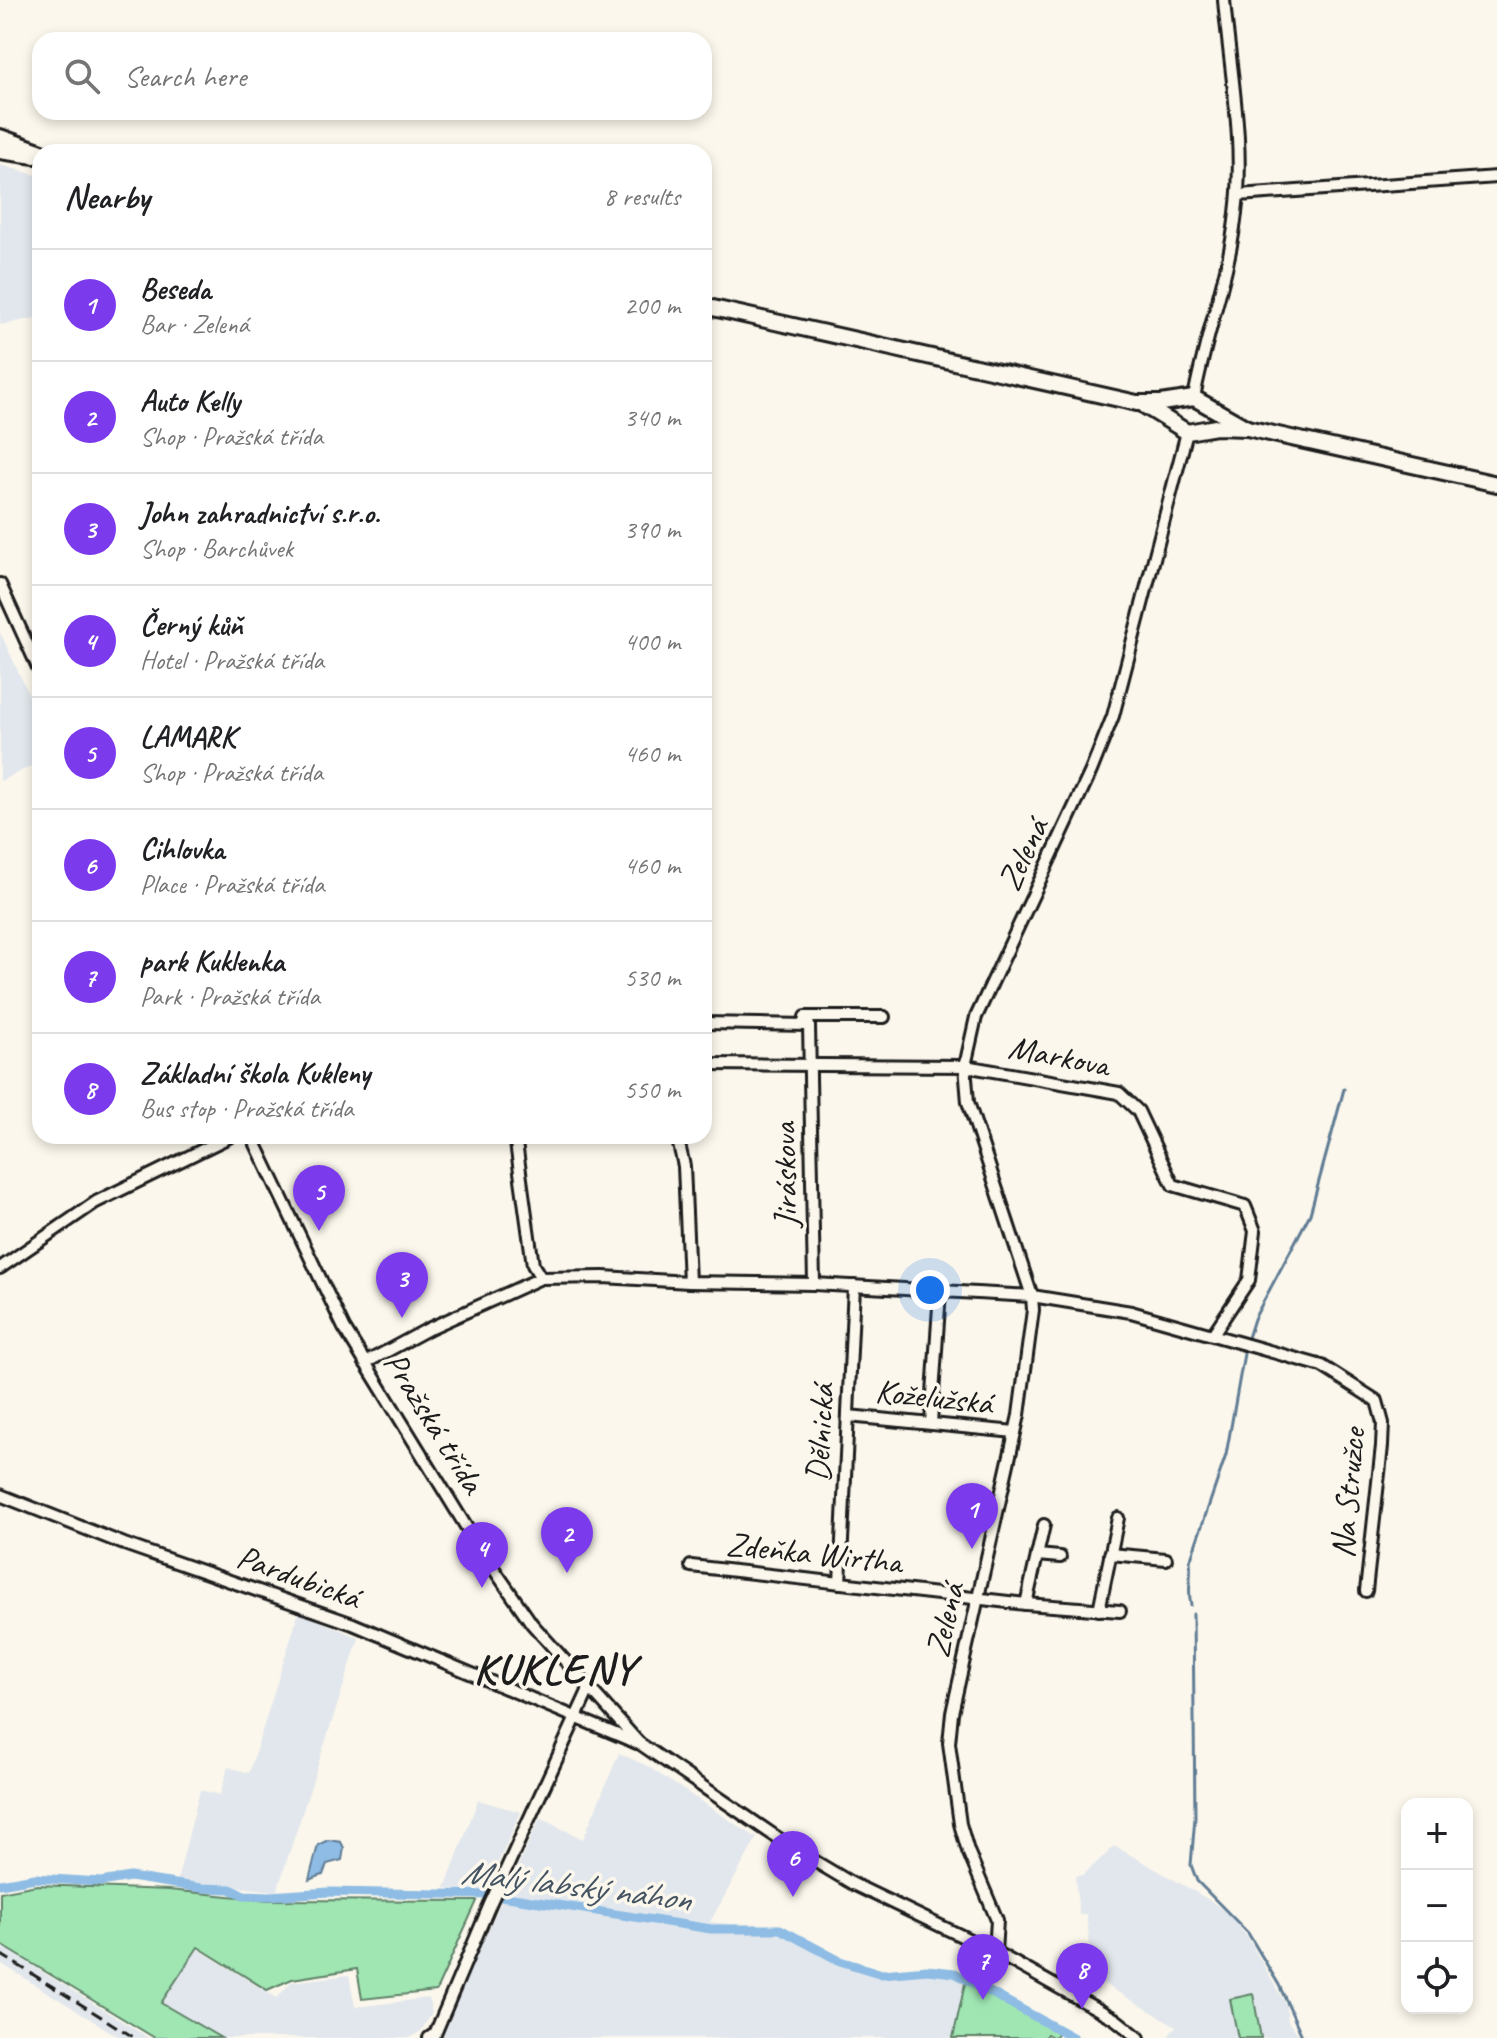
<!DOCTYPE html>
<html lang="en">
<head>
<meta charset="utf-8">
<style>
	:root { --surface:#fff; --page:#f2f2f2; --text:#202124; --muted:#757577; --line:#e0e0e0; --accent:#7c3aed }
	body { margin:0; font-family:Caveat,sans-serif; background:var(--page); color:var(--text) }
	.controls { position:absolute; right:24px; bottom:24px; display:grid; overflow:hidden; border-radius:16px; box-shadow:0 4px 12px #0003 }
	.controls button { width:72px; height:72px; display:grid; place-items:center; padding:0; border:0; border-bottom:2px solid var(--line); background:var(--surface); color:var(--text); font:40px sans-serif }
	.you { position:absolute; left:930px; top:1290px; width:28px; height:28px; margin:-20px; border:6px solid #fff; border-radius:50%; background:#1a73e8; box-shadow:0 0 0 12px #1a73e833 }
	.badge { display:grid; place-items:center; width:52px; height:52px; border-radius:50%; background:var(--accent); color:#fff; font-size:26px; font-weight:700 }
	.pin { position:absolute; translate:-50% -66px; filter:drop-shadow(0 2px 4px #0008) }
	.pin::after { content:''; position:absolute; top:42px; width:28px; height:24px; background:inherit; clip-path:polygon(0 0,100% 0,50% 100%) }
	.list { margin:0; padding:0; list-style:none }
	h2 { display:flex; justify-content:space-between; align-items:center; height:104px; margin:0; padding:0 32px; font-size:34px }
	h2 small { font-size:26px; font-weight:400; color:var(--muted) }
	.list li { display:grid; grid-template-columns:52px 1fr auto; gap:24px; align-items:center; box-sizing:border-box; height:112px; padding:0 32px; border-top:2px solid var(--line) }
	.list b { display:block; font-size:30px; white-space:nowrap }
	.list p { margin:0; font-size:26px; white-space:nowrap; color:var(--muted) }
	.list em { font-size:26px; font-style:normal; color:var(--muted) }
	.icon { flex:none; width:44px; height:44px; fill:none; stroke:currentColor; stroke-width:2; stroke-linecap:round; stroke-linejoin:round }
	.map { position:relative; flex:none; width:1497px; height:2038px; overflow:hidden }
	.search { position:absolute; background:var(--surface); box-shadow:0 4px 12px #0003; left:32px; top:32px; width:680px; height:88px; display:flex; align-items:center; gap:20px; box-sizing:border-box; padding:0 28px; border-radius:24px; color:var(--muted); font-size:30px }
	.panel { position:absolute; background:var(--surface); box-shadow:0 4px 12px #0003; left:32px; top:144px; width:680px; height:1000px; border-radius:24px }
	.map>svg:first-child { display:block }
	.built { fill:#e2e7ed }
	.green { fill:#a0e6b3; stroke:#5e8168; stroke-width:2 }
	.water { fill:#8ebce4; stroke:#607c94; stroke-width:2 }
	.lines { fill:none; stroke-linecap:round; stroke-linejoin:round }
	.stream { stroke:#607c94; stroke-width:3 }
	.canal { stroke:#8ebce4; stroke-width:9 }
	.minor-casing { stroke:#1c1c1c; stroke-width:16 }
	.major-casing { stroke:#1c1c1c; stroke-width:20 }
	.minor { stroke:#fbf7ec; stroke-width:10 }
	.major { stroke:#fbf7ec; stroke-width:14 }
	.rail { stroke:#1c1c1c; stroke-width:3; stroke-dasharray:12 6; stroke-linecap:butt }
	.labels { text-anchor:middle; stroke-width:7; stroke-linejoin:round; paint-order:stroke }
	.street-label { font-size:34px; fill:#1c1c1c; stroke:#fbf7ec }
	.water-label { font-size:36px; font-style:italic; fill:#445462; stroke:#fbf7ec }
	.district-label { font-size:42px; font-weight:bold; letter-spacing:2px; fill:#1c1c1c; stroke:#fbf7ec }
</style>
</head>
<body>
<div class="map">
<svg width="1497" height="2038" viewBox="0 0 1497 2038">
	<rect width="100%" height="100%" fill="#fbf7ec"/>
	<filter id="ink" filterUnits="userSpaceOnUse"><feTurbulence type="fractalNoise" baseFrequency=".0125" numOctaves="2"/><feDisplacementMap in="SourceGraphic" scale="16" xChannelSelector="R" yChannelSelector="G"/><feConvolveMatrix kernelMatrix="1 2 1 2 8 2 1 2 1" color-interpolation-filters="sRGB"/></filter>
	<g filter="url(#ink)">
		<g class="built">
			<polygon points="0,165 40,176 40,317 0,325"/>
			<polygon points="0,632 40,719 40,762 0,781"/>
			<polygon points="299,1612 359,1638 277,1891 177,1881 200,1790 220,1795 228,1767 249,1773"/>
			<polygon points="619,1753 647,1766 757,1838 710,1922 780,1929 809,1946 875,1974 899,1976 930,1973 966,1979 953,2038 438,2038 540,1818 583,1839"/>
			<polygon points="478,1800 521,1812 485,1892 445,1888"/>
			<polygon points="1115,1846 1211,1901 1229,1915 1248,1938 1286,2005 1288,2022 1302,2038 1167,2038 1176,2026 1071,1965 1082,1947 1090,1946 1086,1914 1079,1915 1075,1876 1083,1875"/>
			<polygon points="0,1945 49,1976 149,2038 121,2038 0,1963"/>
			<polygon points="198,1949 277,1998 291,1982 349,1975 355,2007 429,1998 432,2013 421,2031 410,2038 221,2038 160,2003"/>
		</g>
		<g class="green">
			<polygon points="37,1885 169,1890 268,1900 477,1901 436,1991 362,1999 357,1969 292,1979 267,1990 198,1947 161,2003 221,2038 155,2038 0,1944 0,1892"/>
			<polygon points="966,1979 1059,2030 1054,2038 1047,2034 1044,2038 953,2038"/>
			<polygon points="1253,1994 1261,2038 1238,2038 1230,1999"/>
		</g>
		<polygon class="water" points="328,1840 341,1842 344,1848 342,1860 327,1864 323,1875 309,1880 318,1845"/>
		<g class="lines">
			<g class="stream">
				<polyline points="1247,1341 1254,1319 1310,1214 1344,1089"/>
				<path d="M1191 1605C1187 1589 1192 1577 1190 1561L1226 1455 1245 1348"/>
				<polyline points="1193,1614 1195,1817 1191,1865 1197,1881 1248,1933 1279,1985 1303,2038"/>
			</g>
			<polyline class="canal" points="0,1884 35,1878 101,1882 130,1877 201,1888 230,1889 244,1895 270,1896 329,1892 494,1895 711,1929 780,1929 840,1961 882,1974 927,1970 955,1973 1074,2038"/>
			<g class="minor-casing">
				<g id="minor">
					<polyline points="1238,195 1497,177"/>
					<path d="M1194 398C1205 336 1229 276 1236 213 1245 144 1230 70 1224 0"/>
					<polyline points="0,584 40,672"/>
					<polyline points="704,1023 809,1025 814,1284"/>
					<polyline points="804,1025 805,1017 884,1017"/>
					<polyline points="704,1064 965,1066 1119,1093 1138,1111 1173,1185 1245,1206 1255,1231 1249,1280 1213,1334"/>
					<polyline points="252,1136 344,1328 478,1546 532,1624 639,1743 791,1847 853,1884 995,1952 1115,2019 1139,2038"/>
					<polyline points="515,1136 533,1265 541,1278"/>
					<polyline points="677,1136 684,1166 689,1282 814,1284 1032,1296 1131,1312 1322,1366 1377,1401 1383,1423 1382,1446 1366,1591"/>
					<polyline points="0,1268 96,1202 231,1136"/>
					<polyline points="365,1363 430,1328 541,1278 603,1277 689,1282"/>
					<polyline points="848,1416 1015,1432"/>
					<polyline points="931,1423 940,1292"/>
					<polyline points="0,1495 124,1544 353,1624 637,1743"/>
					<polyline points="1110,1554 1166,1559"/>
					<polyline points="1037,1555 1060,1557"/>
					<polyline points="691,1566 1026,1604 1120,1611"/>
					<polyline points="840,1583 854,1286"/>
					<polyline points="1026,1604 1044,1525"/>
					<polyline points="1099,1610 1118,1518"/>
					<polyline points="995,1952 997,1920 968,1851 960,1824 949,1743 952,1713 1019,1415 1033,1310 1032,1296 968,1102 965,1066 976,1017 1091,771 1113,716 1187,432"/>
					<polyline points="429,2038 435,2034 491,1902 589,1689"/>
				</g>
			</g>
			<g class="major-casing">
				<g id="major">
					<polyline points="0,137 42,152"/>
					<polyline points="0,151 35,156"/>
					<polyline points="704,306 1137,403 1161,403 1194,398 1247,428"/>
					<polyline points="1145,406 1187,432 1216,427 1247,428 1497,484"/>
				</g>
			</g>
			<use href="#minor" class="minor"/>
			<use href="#major" class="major"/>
			<polyline class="rail" points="0,1954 135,2038"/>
		</g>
	</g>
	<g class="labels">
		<g class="street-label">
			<text transform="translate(1022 854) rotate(-65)" y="12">Zelená</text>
			<text transform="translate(1059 1055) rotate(11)" y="12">Markova</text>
			<text transform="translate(784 1175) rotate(-91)" y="12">Jiráskova</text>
			<text transform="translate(934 1396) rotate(6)" y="12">Koželužská</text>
			<text transform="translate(435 1422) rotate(58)" y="12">Pražská třída</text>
			<text transform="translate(819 1433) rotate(-87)" y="12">Dělnická</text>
			<text transform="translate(1347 1493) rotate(-85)" y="12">Na Stružce</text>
			<text transform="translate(814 1552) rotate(6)" y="12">Zdeňka Wirtha</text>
			<text transform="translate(299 1576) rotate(20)" y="12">Pardubická</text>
			<text transform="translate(944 1620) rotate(-77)" y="12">Zelená</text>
		</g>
		<g class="water-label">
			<text transform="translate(576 1884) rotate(7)" y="13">Malý labský náhon</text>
		</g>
		<g class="district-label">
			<text x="555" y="1683">KUKLENY</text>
		</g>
	</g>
</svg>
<div class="controls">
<button>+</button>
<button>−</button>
<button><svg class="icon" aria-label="locate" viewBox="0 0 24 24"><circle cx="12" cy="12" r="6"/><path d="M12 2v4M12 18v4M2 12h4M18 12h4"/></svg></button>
</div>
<div class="you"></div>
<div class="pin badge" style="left:972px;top:1549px">1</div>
<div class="pin badge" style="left:567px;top:1573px">2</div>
<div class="pin badge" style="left:402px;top:1318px">3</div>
<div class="pin badge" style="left:482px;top:1588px">4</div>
<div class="pin badge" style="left:319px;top:1231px">5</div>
<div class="pin badge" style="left:793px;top:1897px">6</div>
<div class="pin badge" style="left:983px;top:2000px">7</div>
<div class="pin badge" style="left:1082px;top:2009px">8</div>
<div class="search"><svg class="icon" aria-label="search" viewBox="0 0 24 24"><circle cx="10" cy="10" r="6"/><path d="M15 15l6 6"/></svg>Search here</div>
<section class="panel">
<h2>Nearby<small>8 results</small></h2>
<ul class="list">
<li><span class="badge">1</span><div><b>Beseda</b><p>Bar · Zelená</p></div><em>200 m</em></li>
<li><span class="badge">2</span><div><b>Auto Kelly</b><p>Shop · Pražská třída</p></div><em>340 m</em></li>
<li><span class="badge">3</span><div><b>John zahradnictví s.r.o.</b><p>Shop · Barchůvek</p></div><em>390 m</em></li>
<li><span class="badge">4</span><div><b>Černý kůň</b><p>Hotel · Pražská třída</p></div><em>400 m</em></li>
<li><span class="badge">5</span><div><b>LAMARK</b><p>Shop · Pražská třída</p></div><em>460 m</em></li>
<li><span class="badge">6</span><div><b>Cihlovka</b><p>Place · Pražská třída</p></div><em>460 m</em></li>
<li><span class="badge">7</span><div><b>park Kuklenka</b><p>Park · Pražská třída</p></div><em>530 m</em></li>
<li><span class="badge">8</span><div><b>Základní škola Kukleny</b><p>Bus stop · Pražská třída</p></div><em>550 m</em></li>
</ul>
</section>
</div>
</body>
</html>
